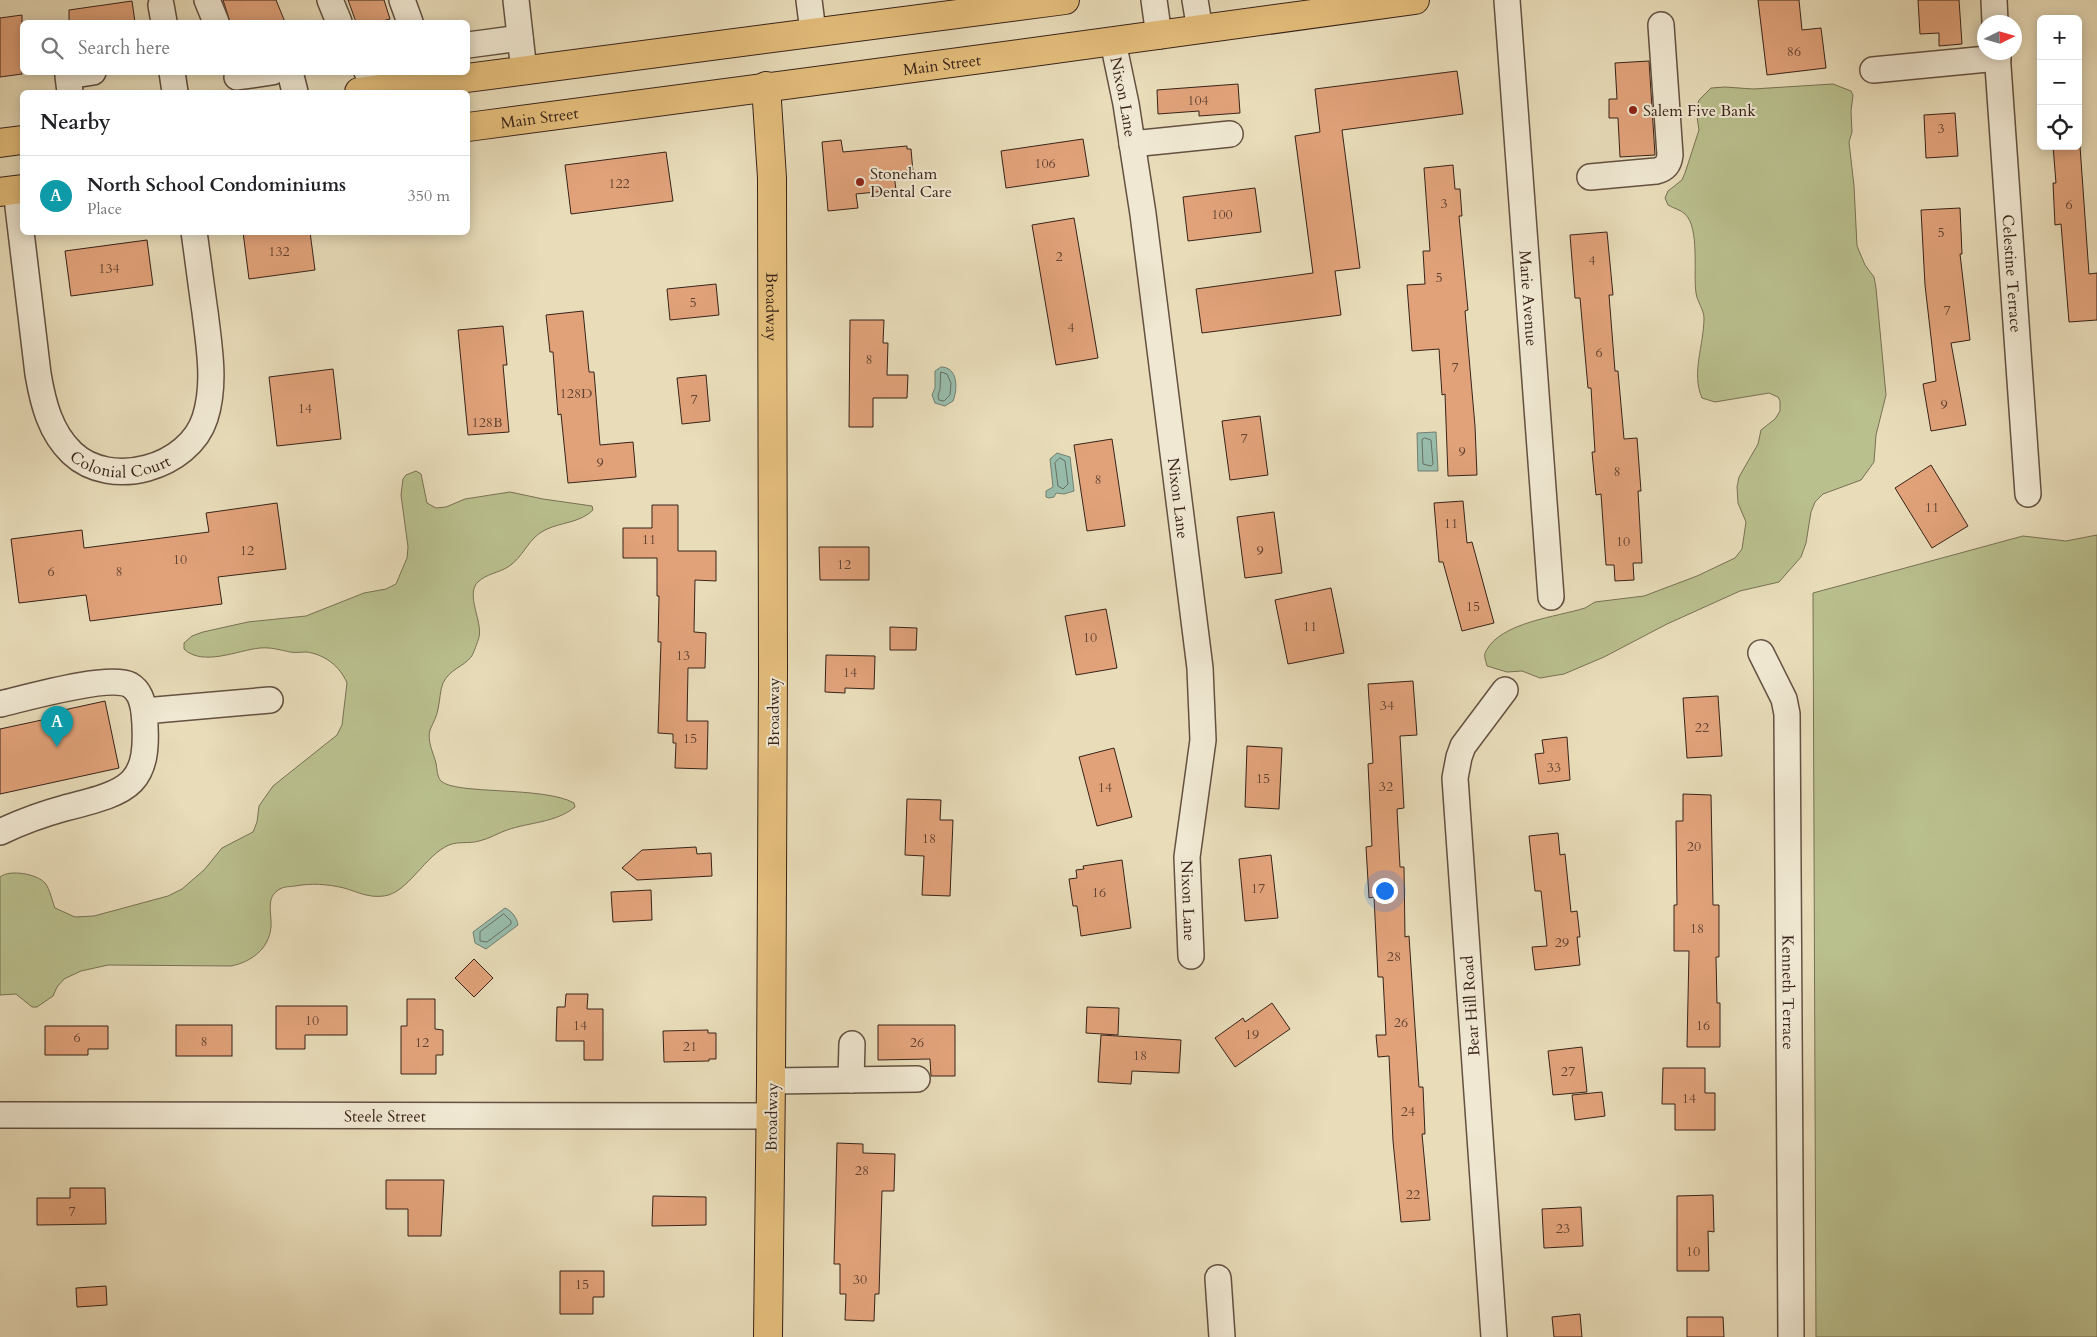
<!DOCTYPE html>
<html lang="en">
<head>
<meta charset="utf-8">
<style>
	:root { --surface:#fff; --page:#f6f6f6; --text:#202124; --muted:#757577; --line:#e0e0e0; --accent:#db2777 }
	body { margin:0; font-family:Cardo,serif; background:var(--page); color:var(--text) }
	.controls { position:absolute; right:15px; top:15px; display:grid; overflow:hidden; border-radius:8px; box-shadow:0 2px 12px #0003 }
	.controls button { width:45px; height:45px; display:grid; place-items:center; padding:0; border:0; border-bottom:1px solid var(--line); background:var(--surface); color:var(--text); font:25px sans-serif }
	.compass { position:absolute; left:1977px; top:15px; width:45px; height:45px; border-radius:50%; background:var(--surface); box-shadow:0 2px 12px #0003; rotate:85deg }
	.you { position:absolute; left:1384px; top:890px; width:18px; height:18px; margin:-12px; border:4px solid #fff; border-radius:50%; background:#1a73e8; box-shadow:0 0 0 8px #1a73e833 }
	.badge { display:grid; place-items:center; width:32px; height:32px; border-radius:50%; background:var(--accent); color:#fff; font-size:16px; font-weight:700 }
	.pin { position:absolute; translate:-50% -41px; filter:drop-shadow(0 1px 2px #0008) }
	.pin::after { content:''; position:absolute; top:26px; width:18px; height:15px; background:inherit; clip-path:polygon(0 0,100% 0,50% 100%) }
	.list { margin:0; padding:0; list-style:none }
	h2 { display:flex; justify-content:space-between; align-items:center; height:65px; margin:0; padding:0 20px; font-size:21px }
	h2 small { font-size:16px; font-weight:400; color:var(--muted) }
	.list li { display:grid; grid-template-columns:32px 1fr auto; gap:15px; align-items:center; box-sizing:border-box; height:80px; padding:0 20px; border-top:1px solid var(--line) }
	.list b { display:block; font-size:19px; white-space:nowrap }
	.list p { margin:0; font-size:16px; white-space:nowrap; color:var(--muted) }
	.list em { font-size:16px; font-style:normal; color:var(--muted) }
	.icon { flex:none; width:28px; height:28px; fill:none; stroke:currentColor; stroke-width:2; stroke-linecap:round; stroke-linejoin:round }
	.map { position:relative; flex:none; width:2097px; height:1337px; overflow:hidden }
	.search { position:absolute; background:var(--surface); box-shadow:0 2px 12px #0003; left:20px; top:20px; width:450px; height:55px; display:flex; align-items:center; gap:12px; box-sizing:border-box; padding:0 18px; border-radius:8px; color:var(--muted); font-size:19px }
	.panel { position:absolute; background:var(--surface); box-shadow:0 2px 12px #0003; left:20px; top:90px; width:450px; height:145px; border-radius:8px }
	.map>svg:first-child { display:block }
	.green { fill:#b9bf8d; stroke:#787153 }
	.water { fill:#98bcab; stroke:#727f71 }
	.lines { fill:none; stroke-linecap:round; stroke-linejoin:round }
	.shore { stroke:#687062; stroke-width:1 }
	.building { fill:#e1a27a; stroke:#382319 }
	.minor-casing { stroke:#645141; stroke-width:28 }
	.major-casing { stroke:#382319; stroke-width:30 }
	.minor { stroke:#f0e8d2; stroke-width:25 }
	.major { stroke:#e4be7c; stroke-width:28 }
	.poi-dot { fill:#8f2418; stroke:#f0e8d2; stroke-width:2 }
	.labels { text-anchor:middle; stroke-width:4; stroke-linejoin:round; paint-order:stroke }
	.number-label { font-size:14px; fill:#624331 }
	.street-label { font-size:16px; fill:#382319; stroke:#f0e8d2 }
	.poi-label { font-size:16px; fill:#382319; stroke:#f0e8d2; text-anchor:start }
</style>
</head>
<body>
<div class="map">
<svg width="2097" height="1337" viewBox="0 0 2097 1337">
	<rect width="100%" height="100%" fill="#e8dcb9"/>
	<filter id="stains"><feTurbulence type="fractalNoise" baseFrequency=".004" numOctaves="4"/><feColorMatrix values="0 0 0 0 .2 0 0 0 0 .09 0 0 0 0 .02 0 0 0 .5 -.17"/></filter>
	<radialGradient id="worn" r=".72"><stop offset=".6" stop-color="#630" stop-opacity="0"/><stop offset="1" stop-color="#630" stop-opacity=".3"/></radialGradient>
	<g class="green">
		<path d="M1833 84 1851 91 1853 95 1851 111 1852 132 1849 142 1854 186 1857 246 1865 265 1874 277 1876 288 1886 395 1876 435 1874 462 1861 480 1823 494 1815 502 1811 512 1806 543 1801 557 1779 582 1740 591 1667 624 1604 657 1564 674 1540 678 1522 671 1507 672 1487 666C1486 661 1483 655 1486 651 1501 622 1557 617 1585 608L1595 602 1644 596 1697 576 1735 558 1742 549 1746 522 1738 503 1737 487 1739 477 1758 444 1761 430 1775 419 1780 411V401L1778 397 1769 393 1715 402 1702 398C1691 373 1704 345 1704 318 1704 310 1697 301 1696 293 1693 273 1700 228 1685 214 1681 210 1673 208 1668 205L1665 198 1668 191 1682 180 1685 173 1699 130 1696 110 1699 100 1711 88 1725 87 1753 89Z"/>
		<path d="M416 471 421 474 427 503 436 508 446 507 465 499 510 492 543 499 592 506 593 510C580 523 561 522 545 530 528 538 523 558 508 567 498 573 486 574 478 582 465 594 483 622 479 637 478 641 473 655 471 657 463 667 450 669 443 683 440 690 440 701 438 709 437 716 433 723 430 730 427 741 433 752 436 763 437 768 437 777 441 781 455 795 544 786 574 803L575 807C555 823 530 822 507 830 498 833 489 839 479 841 469 844 459 841 449 845 425 855 408 893 384 896 368 898 358 892 344 888 327 884 312 883 295 886 290 887 285 886 280 889 265 897 272 913 271 927 269 949 251 962 231 966L108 965 81 971 64 979 57 987 53 996 37 1007H32L16 994 0 995V877C10 869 37 874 45 883 50 889 52 901 55 908L75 917 94 916 168 896 182 889 204 870 222 848 253 832 257 822 259 806 273 786 337 735 342 725 347 683C340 666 324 654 306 652 301 652 295 653 290 652 280 650 271 647 260 648 238 650 203 667 184 649V643L192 636 203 632 248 622 306 616 364 593 386 589 396 584 407 558 408 547 401 495 403 479 406 475Z"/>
		<polygon points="2097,535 2097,1337 1816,1337 1813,593 2023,536 2066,541"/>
	</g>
	<g class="water">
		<path d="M941 367C958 367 958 389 953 401L945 406 935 403 932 395 935 388V371Z"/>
		<polygon points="1436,432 1438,471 1418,471 1417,433"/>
		<polygon points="1057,453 1070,457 1074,491 1064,494 1056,493 1054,497 1049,498 1046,497 1046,491 1053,487 1050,459"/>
		<path d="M505 908C512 911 517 918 518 925L486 949 475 943 473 932Z"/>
	</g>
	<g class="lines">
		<g class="shore">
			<polygon points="941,372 947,374 951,383 950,395 944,401 939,400 938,396 940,389"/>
			<polygon points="1425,438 1431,440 1433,464 1431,466 1423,464 1422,440"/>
			<polygon points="1060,458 1065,461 1068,484 1063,489 1058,486 1055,463"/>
			<polygon points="504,914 511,921 511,924 487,942 480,941 480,932"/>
		</g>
	</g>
	<g class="building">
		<polygon points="223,0 276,0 285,22 230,22"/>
		<polygon points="348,0 384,0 390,19 379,22 356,22"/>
		<polygon points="1758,0 1799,0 1802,30 1821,28 1826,68 1767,75"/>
		<polygon points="1918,0 1959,0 1962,44 1939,46 1939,33 1920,34"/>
		<polygon points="132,1 135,22 69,22 69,10"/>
		<polygon points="22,15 22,74 0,77 0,18"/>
		<polygon points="1649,61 1655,155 1620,157 1618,118 1609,118 1609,99 1617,99 1615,63"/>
		<polygon points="1457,71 1463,114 1342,130 1360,268 1335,271 1341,315 1202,333 1196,289 1313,273 1295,136 1320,132 1315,89"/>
		<polygon points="1238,84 1240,113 1199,116 1199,111 1158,114 1157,90"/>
		<polygon points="1955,113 1958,156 1926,158 1924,115"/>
		<polygon points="1083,139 1089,176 1006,188 1001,151"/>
		<polygon points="841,140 843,152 907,146 907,149 911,149 913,172 894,174 896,190 856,194 858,208 828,211 822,142"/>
		<polygon points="2053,146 2080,146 2089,274 2097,273 2097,320 2069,322 2061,224 2055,225 2053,183 2056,183"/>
		<polygon points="666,152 673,201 571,214 565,165"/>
		<polygon points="1453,165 1455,189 1460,189 1462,216 1459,216 1468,310 1465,311 1475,426 1477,475 1448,476 1445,394 1442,395 1439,349 1412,351 1407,285 1425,284 1423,251 1430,251 1424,168"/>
		<polygon points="1255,188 1261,232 1188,241 1183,197"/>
		<polygon points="1960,208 1962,254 1960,254 1970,340 1951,343 1966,425 1931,431 1923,384 1936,381 1925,285 1921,210"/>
		<polygon points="1074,218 1098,358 1056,365 1032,225"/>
		<polygon points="243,232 310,232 315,270 249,279"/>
		<polygon points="1607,232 1613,295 1609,295 1615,371 1618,371 1624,439 1637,438 1641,491 1638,491 1642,563 1633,563 1634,580 1615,581 1614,565 1606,565 1601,494 1596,495 1592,452 1595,452 1591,388 1588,388 1580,298 1575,298 1570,235"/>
		<polygon points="147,240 153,285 71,296 65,251"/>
		<polygon points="716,284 719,315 670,320 667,289"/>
		<polygon points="583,311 589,372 594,372 600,445 633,442 636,477 568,483 561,414 558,415 553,352 550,352 546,315"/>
		<polygon points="850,320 884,320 883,343 888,343 887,375 908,375 907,398 873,398 873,427 849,427"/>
		<polygon points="503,326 507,365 503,365 509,432 468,435 458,330"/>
		<polygon points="333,369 341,439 277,446 269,377"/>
		<polygon points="706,375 710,421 682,424 677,378"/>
		<polygon points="1260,416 1268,475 1230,480 1222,421"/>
		<polygon points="1112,439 1125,526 1087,531 1074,445"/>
		<polygon points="1931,465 1968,526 1932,548 1895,488"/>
		<polygon points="1463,501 1467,543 1472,542 1494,623 1462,631 1443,562 1439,562 1434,503"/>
		<polygon points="277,503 286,569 218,577 222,604 90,621 86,595 19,603 11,539 82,530 84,548 209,532 206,513"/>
		<polygon points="652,505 678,505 678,551 716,551 716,581 695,580 694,632 706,633 705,668 688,668 687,721 708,721 707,769 675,768 676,743 673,743 673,734 658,733 661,642 658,642 659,596 657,596 657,558 623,558 623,528 652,528"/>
		<polygon points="1274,512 1282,573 1245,578 1237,517"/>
		<polygon points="819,547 869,547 869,580 820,580"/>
		<polygon points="1331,588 1344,653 1288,664 1275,600"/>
		<polygon points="1106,609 1117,668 1076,675 1065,616"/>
		<polygon points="890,627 917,628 916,650 890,650"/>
		<polygon points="826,655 875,656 874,689 845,688 845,693 825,692"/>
		<polygon points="1413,681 1417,735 1400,736 1404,808 1397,809 1400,867 1404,867 1405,937 1409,936 1419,1087 1423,1087 1425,1134 1422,1134 1430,1220 1401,1222 1393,1141 1389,1056 1378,1057 1376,1035 1386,1035 1383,977 1378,977 1374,897 1369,898 1366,847 1372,846 1368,764 1373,763 1368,684"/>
		<polygon points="1718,696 1722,756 1687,758 1683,698"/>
		<polygon points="105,701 119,768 0,794 0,729 65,715 64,710"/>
		<polygon points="1567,737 1570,780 1539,784 1535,754 1544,753 1542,740"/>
		<polygon points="1247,746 1282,748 1279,809 1245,807"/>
		<polygon points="1114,748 1132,817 1097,826 1079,757"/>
		<polygon points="1683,794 1711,795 1713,905 1719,905 1719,957 1716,957 1717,1003 1720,1003 1720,1047 1687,1047 1689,951 1674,951 1674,905 1677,905 1676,821 1683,821"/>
		<polygon points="907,799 941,800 940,820 953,820 950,896 922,895 924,856 905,855"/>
		<polygon points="1558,833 1560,855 1565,854 1571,912 1577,911 1580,937 1577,937 1580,965 1535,970 1532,947 1547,946 1541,891 1535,891 1529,836"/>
		<polygon points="696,847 697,854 711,853 712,876 637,880 622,868 642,850"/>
		<polygon points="1271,855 1278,918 1245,921 1239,859"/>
		<polygon points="1122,860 1131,928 1081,936 1077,906 1073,906 1069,879 1077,878 1076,870 1084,869 1083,866"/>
		<polygon points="651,890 652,920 613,922 611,892"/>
		<polygon points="474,959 493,978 474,997 455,978"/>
		<polygon points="566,994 588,994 587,1009 603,1009 603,1060 584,1060 584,1041 556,1041 557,1007 565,1007"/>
		<polygon points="407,999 435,999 435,1029 443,1030 443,1055 436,1055 436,1074 401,1074 401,1026 407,1026"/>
		<polygon points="1272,1003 1290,1029 1235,1067 1215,1038 1243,1018 1245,1022"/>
		<polygon points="276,1006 347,1006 347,1035 305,1035 305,1049 276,1049"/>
		<polygon points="1087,1007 1119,1008 1118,1035 1086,1033"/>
		<rect x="176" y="1025" width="56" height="31"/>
		<polygon points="878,1025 955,1025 955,1076 931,1076 930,1059 878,1060"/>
		<polygon points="45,1026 108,1026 108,1049 88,1049 88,1055 45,1055"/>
		<polygon points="708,1030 708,1033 716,1033 716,1059 709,1059 709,1061 664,1062 663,1031"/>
		<polygon points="1101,1035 1181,1040 1179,1073 1132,1071 1131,1084 1098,1082"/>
		<polygon points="1582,1047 1587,1092 1553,1095 1548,1051"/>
		<polygon points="1663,1068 1705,1068 1705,1093 1715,1093 1715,1130 1675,1130 1675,1104 1662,1104"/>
		<polygon points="1602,1092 1605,1116 1575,1120 1572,1095"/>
		<polygon points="837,1143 863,1144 863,1153 895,1154 894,1191 882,1191 879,1294 875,1294 874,1321 845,1320 846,1294 840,1294 840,1264 834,1264"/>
		<polygon points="386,1180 444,1180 441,1236 408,1236 408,1209 386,1209"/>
		<polygon points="70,1188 105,1188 106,1224 37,1225 37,1198 70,1198"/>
		<polygon points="1713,1195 1714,1232 1708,1231 1709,1271 1677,1271 1677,1196"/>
		<polygon points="653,1196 706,1197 706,1225 652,1226"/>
		<polygon points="1581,1207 1583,1246 1544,1248 1542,1209"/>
		<polygon points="560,1271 604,1271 604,1297 593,1297 593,1314 560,1314"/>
		<polygon points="106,1286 107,1305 77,1307 76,1288"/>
		<polygon points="1580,1314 1582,1337 1554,1337 1552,1317"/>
		<polygon points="1687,1317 1723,1317 1724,1337 1687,1337"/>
	</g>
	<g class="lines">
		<g class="minor-casing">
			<g id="minor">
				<polyline points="207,0 216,22"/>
				<polyline points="330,0 339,22"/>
				<polyline points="402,0 410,22"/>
				<polyline points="516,0 524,71"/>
				<polyline points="809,0 813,32"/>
				<polyline points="1154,0 1159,36"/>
				<polyline points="1195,0 1200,30"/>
				<path id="s1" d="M1507 0 1551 597"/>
				<polyline points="1994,0 1995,22"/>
				<polyline points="161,5 164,22"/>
				<path id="s2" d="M1113 42 1126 104 1143 214 1200 668 1203 740 1187 857 1191 956"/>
				<polyline points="468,45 520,38"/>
				<path id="s3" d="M1997 52 2028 494"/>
				<polyline points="1873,70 1998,58"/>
				<polyline points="172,72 175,92"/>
				<polyline points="290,72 295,92"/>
				<polyline points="367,72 378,90"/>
				<polyline points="237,77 272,72"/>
				<polyline points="70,92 68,76 93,72"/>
				<polyline points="1132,144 1230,134"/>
				<path d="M1590 177 1656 171C1665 169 1669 164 1670 155L1661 25"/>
				<path id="s4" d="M16 190 38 374C43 403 50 432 72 453 111 490 189 468 205 418 216 384 209 346 205 312 201 285 198 259 194 232"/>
				<path id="s5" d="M1761 653 1784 699 1787 714 1791 1337"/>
				<path d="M0 704C26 698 109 674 130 685 140 691 142 701 144 711"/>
				<path d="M0 832C21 822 43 814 65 808 131 791 151 786 144 711L270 700"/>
				<polyline points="851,1080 852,1044"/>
				<polyline points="771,1081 917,1079"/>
				<path id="s6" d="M0 1115 770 1116"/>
				<polyline points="1218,1278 1222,1337"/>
				<polyline points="1494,1337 1455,778 1459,757 1463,746 1505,690"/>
			</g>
		</g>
		<g class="major-casing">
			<g id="major">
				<path id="s7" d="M766 86 772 178 773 671 771 1081 768 1337"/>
				<polyline points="359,92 1065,0"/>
				<path id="s8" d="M468 127C783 84 1100 45 1415 0"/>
				<polyline points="0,143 22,140"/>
				<polyline points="0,192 22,189"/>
			</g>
		</g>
		<use href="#minor" class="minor"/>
		<use href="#major" class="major"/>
	</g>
	<g class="poi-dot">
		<circle cx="1633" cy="110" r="5"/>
		<circle cx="860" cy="182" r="5"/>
	</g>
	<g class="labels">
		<g class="number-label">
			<text x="1794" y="56">86</text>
			<text x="1198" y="105">104</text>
			<text x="1941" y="133">3</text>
			<text x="1045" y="168">106</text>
			<text x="619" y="188">122</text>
			<text x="1444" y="208">3</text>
			<text x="2069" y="209">6</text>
			<text x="1222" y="219">100</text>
			<text x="1941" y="237">5</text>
			<text x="279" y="256">132</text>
			<text x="1059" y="261">2</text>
			<text x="1592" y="265">4</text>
			<text x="109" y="273">134</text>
			<text x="1439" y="282">5</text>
			<text x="693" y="307">5</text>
			<text x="1947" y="315">7</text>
			<text x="1071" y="332">4</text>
			<text x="1599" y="357">6</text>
			<text x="869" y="364">8</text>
			<text x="1455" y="372">7</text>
			<text x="576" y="398">128D</text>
			<text x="694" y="404">7</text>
			<text x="1944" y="409">9</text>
			<text x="305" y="413">14</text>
			<text x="487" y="427">128B</text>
			<text x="1244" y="443">7</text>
			<text x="1462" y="456">9</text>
			<text x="600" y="467">9</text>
			<text x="1617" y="476">8</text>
			<text x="1098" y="484">8</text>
			<text x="1932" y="512">11</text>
			<text x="1451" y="528">11</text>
			<text x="649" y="544">11</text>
			<text x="1623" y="546">10</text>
			<text x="247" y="555">12</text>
			<text x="1260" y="555">9</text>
			<text x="180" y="564">10</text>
			<text x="844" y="569">12</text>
			<text x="51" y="576">6</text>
			<text x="119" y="576">8</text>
			<text x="1473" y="611">15</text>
			<text x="1310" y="631">11</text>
			<text x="1090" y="642">10</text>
			<text x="683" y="660">13</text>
			<text x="850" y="677">14</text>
			<text x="1387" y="710">34</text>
			<text x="1702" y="732">22</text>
			<text x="690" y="743">15</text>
			<text x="1554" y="772">33</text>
			<text x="1263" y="783">15</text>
			<text x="1386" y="791">32</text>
			<text x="1105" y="792">14</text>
			<text x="929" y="843">18</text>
			<text x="1694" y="851">20</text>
			<text x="1258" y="893">17</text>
			<text x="1099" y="897">16</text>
			<text x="1697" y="933">18</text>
			<text x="1562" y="947">29</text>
			<text x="1394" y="961">28</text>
			<text x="312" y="1025">10</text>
			<text x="1401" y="1027">26</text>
			<text x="580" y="1030">14</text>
			<text x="1703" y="1030">16</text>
			<text x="1252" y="1039">19</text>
			<text x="77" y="1042">6</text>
			<text x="204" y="1046">8</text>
			<text x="422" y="1047">12</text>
			<text x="917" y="1047">26</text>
			<text x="690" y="1051">21</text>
			<text x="1140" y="1060">18</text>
			<text x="1568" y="1076">27</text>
			<text x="1689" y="1103">14</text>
			<text x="1408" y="1116">24</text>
			<text x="862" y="1175">28</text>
			<text x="1413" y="1199">22</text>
			<text x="72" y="1216">7</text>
			<text x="1563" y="1233">23</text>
			<text x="1693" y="1256">10</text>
			<text x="860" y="1284">30</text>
			<text x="582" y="1289">15</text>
		</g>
		<g class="street-label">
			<text dy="6" stroke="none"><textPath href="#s8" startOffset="478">Main Street</textPath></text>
			<text dy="6" stroke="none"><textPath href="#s2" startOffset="56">Nixon Lane</textPath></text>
			<text dy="6" stroke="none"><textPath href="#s8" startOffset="72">Main Street</textPath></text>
			<text dy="6" stroke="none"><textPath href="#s3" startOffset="222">Celestine Terrace</textPath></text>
			<text dy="6" stroke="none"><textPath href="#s1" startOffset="299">Marie Avenue</textPath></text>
			<text dy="6" stroke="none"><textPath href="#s7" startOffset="221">Broadway</textPath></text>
			<text dy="6" stroke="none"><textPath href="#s4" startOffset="325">Colonial Court</textPath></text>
			<text dy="6" stroke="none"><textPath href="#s2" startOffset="461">Nixon Lane</textPath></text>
			<text transform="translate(773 712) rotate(-90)" y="6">Broadway</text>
			<text dy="6" stroke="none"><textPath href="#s2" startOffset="866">Nixon Lane</textPath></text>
			<text dy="6" stroke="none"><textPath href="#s5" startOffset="345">Kenneth Terrace</textPath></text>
			<text transform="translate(1470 1006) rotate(-94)" y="6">Bear Hill Road</text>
			<text dy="6" stroke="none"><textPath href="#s6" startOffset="385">Steele Street</textPath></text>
			<text transform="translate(771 1117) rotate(-89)" y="6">Broadway</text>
		</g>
		<g class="poi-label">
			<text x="1643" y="116">Salem Five Bank</text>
			<text x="870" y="179">Stoneham<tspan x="870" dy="18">Dental Care</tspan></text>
		</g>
	</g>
	<rect width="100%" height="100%" filter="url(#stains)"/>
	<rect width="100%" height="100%" fill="url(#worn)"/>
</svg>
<div class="controls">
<button>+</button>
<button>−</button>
<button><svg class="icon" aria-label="locate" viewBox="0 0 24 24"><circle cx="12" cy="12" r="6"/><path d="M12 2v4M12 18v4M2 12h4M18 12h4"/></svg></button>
</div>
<svg class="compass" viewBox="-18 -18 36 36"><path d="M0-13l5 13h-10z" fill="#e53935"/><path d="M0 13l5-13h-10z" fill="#757577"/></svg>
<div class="you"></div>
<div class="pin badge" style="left:57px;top:747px;background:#0f9aa8">A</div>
<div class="search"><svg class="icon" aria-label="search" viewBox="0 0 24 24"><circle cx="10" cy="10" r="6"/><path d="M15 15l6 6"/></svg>Search here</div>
<section class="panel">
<h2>Nearby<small></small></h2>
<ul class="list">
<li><span class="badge" style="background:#0f9aa8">A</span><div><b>North School Condominiums</b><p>Place</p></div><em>350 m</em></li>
</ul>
</section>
</div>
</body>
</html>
